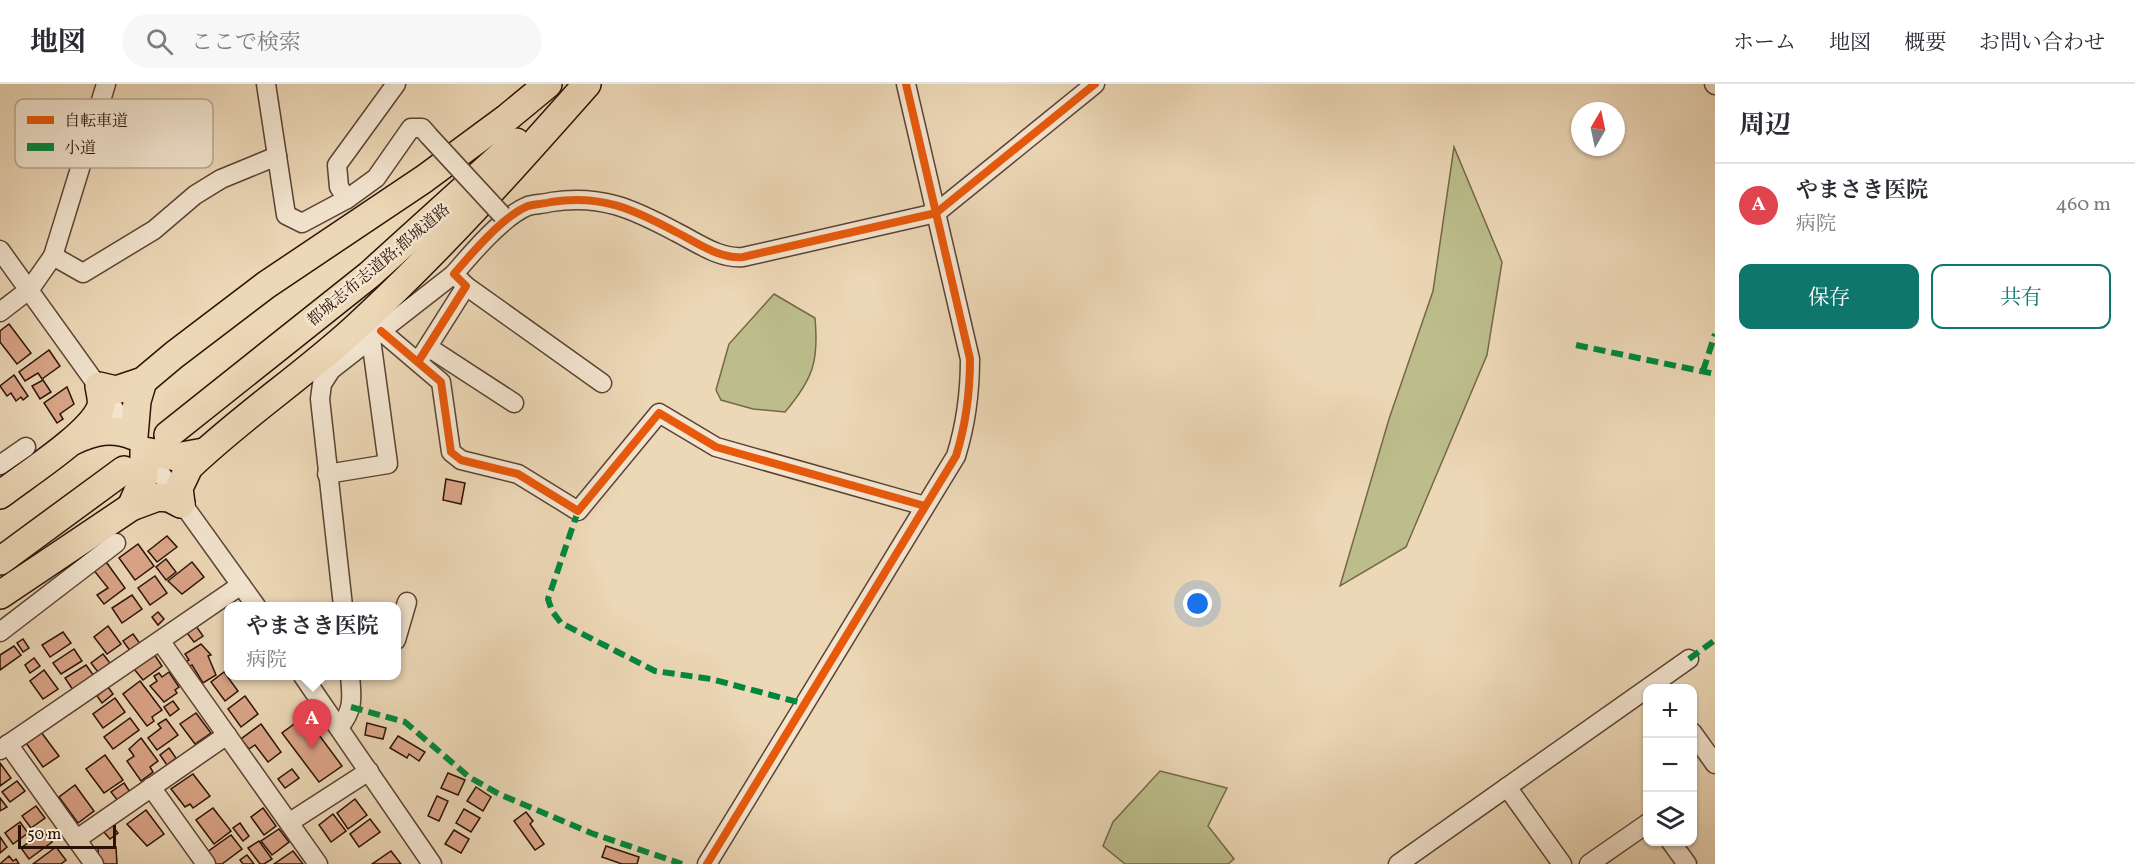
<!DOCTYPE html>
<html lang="ja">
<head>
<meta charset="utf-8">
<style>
	:root { --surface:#fff; --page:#f7f7f7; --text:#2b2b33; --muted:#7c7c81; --line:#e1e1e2; --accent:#0f766e }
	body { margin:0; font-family:Vollkorn,"Noto Serif JP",serif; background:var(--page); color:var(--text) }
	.controls { position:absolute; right:18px; bottom:18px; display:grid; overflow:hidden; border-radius:12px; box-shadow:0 2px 4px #0004 }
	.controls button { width:54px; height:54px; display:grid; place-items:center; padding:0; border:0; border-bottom:2px solid var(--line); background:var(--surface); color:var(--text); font:30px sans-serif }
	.compass { position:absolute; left:1571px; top:18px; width:54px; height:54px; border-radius:50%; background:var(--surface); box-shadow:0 2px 4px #0004; rotate:9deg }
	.scale { position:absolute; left:18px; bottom:15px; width:98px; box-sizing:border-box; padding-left:6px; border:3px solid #2b1207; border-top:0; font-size:16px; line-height:21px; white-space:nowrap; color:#2b1207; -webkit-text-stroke:4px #f3e5d0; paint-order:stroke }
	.you { position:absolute; left:1198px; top:520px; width:21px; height:21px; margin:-15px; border:4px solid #fff; border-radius:50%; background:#1a73e8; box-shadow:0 0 0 9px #1a73e833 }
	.badge { display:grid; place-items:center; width:39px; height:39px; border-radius:50%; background:var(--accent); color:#fff; font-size:20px; font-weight:700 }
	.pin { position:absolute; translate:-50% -50px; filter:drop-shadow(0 2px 3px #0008) }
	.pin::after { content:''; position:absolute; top:32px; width:21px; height:18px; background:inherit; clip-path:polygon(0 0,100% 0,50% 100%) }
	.popup { position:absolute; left:224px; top:518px; width:177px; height:78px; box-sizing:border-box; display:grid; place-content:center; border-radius:12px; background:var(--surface); filter:drop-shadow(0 2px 4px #0005); font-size:20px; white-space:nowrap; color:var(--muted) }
	.popup b { font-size:22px; color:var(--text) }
	.popup::after { content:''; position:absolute; left:50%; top:100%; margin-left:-12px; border:12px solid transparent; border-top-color:var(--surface) }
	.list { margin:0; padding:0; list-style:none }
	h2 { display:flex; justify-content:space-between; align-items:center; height:78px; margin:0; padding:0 24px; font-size:26px }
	h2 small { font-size:20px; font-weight:400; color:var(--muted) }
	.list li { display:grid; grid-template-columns:39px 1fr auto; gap:18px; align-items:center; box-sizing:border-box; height:84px; padding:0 24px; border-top:2px solid var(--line) }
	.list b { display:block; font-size:22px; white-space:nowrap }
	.list p { margin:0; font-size:20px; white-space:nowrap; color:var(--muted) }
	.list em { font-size:20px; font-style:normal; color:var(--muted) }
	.actions { display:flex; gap:12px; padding:18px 24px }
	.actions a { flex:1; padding:14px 0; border:2px solid var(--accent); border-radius:12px; text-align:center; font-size:21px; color:var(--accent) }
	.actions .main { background:var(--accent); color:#fff }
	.icon { flex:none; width:33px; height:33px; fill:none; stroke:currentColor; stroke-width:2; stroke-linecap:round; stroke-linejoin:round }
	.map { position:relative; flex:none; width:1715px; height:780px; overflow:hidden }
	header { display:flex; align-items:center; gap:36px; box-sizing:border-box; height:84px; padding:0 30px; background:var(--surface); border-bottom:2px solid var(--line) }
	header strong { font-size:28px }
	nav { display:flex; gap:33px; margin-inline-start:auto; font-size:21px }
	.search { width:420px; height:54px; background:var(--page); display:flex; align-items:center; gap:15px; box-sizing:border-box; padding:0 21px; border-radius:33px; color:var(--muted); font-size:22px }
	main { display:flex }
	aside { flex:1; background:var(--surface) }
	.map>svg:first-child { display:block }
	.green { fill:#bcbd8b; stroke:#746849; stroke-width:1.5 }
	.building { fill:#dba588; stroke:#2b1207; stroke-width:1.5 }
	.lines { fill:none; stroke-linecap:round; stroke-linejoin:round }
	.minor-casing { stroke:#5b4333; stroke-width:21 }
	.highway-casing { stroke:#2b1207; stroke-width:30 }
	.minor { stroke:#f3e5d0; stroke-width:18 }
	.highway { stroke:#ecd7b6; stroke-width:27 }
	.minor-bridge-casing { stroke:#5b4333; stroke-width:21; stroke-linecap:butt }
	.minor-bridge { stroke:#f3e5d0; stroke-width:18 }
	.quiet { stroke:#00873e; stroke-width:6; stroke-dasharray:12 6; stroke-linecap:butt }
	.cycleway-casing { stroke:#f3e5d0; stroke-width:11 }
	.cycleway { stroke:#e8590c; stroke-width:8 }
	.labels { text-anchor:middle; stroke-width:5; stroke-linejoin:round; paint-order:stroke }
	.street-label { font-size:16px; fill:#2b1207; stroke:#f3e5d0 }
	.key { fill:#f3e5d0; stroke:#b7a694; stroke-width:1.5 }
	.key-label { font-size:16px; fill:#2b1207 }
</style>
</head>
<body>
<header>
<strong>地図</strong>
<div class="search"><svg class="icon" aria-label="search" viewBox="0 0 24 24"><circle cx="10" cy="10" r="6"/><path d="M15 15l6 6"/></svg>ここで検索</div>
<nav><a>ホーム</a><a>地図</a><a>概要</a><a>お問い合わせ</a></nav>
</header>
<main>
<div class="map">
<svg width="1715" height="780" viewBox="0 0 1715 780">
	<rect width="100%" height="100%" fill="#ecd7b6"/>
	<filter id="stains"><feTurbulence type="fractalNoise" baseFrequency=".00333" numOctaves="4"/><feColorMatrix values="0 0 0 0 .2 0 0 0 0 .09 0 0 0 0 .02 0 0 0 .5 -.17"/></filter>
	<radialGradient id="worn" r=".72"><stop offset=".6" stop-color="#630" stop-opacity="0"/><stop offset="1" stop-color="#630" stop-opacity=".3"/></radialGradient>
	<g class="green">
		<polygon points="1454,63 1502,178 1487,271 1406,463 1340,502 1389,335 1433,207"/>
		<path d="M774 210 815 234C819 277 813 295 785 328L753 325 721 316 716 306 729 260Z"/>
		<polygon points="1160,687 1227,704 1208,742 1234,775 1228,780 1125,780 1103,762 1113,738"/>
	</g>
	<g class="building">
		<polygon points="9,240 31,269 17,280 0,258 0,247"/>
		<polygon points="49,266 60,282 42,295 38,289 25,297 19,288"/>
		<polygon points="14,291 28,312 23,316 21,313 16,317 11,309 7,312 0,302"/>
		<polygon points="43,296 51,308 40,315 32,302"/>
		<polygon points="67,303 74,320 60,330 63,335 57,339 44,319"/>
		<polygon points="446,395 465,399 461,420 443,416"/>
		<polygon points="167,452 177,463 157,478 148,467"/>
		<polygon points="138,460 154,482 135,496 119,474"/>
		<polygon points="104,475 125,504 104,520 97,511 108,504 92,484"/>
		<polygon points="166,475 176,488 166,496 156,483"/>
		<polygon points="192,478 204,493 182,510 168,497"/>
		<polygon points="155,492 167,509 150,521 138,504"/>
		<polygon points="132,511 142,525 122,539 112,524"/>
		<polygon points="158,528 164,535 158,541 152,533"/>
		<polygon points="108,542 121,560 107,570 94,553"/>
		<polygon points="196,542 203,552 194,558 187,549"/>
		<polygon points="63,548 71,559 50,573 42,561"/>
		<polygon points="133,550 141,561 131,568 123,557"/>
		<polygon points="23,555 29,564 23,568 17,559"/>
		<polygon points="201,560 211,571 208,572 216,591 203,599 192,581 188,583 185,578 189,576 185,570"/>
		<polygon points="14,562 21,571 0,586 0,571"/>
		<polygon points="74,565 82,577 61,590 53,579"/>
		<polygon points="103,570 110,579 98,588 91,579"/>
		<polygon points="154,570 162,582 143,596 134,585"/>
		<polygon points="34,574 40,582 30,589 25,581"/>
		<polygon points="86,581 94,592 73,606 65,594"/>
		<polygon points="44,586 58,605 43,615 30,597"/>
		<polygon points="169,588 179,603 175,606 177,609 164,618 150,602 157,597 154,592 159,589 162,593"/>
		<polygon points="224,588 238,607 225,617 211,598"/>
		<polygon points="140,597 162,626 152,633 154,637 147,642 123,610"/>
		<polygon points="108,603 113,610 102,619 97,612"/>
		<polygon points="245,612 258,630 241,643 228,625"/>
		<polygon points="115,614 125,628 103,644 93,630"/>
		<polygon points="173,617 179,625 170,632 164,623"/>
		<polygon points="196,629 211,649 195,660 180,640"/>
		<polygon points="305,632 342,682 319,698 282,649"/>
		<polygon points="130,634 139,646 113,665 104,653"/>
		<polygon points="166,635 178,651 157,666 148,654 161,644 158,640"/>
		<polygon points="367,639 386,644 383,655 365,651"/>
		<polygon points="261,640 281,668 268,678 255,661 249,665 241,655"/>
		<polygon points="41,648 59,672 43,683 26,659"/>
		<polygon points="398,652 425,668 419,677 409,670 407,674 390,664"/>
		<polygon points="141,654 158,677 150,683 153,688 141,697 127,677 134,672 129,665"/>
		<polygon points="169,664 176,674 167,681 160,671"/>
		<polygon points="105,671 123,696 104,709 86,685"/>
		<polygon points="0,679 11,694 0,702"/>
		<polygon points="292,685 299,694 285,704 278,695"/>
		<polygon points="448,689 465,696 458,711 441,704"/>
		<polygon points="193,690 210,712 193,724 190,720 185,723 171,705"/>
		<polygon points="17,697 25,707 10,718 2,708"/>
		<polygon points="124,699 130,708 118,717 111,708"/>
		<polygon points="75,701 94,727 78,739 59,713"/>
		<polygon points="476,703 491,713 483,727 467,717"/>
		<polygon points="437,712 448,717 439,737 428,732"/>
		<polygon points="0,714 7,723 0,727"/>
		<polygon points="355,715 367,731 348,745 337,729"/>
		<polygon points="36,722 45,734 31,744 22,732"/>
		<polygon points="213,724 231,747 214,760 196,736"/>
		<polygon points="263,724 276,742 264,751 251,733"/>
		<polygon points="464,725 480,734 471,748 456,739"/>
		<polygon points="146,726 164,750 147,762 127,740"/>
		<polygon points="526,728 533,737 530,740 544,760 535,766 514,737"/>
		<polygon points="333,730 346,747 331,758 319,741"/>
		<polygon points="370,735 380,748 359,763 350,750"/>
		<polygon points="20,738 28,749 13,760 5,749"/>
		<polygon points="240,739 249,752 243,757 233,744"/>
		<polygon points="111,740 118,749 110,755 103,747"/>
		<polygon points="279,745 289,758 272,771 261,757"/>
		<polygon points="454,746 469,755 461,769 445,760"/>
		<polygon points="44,747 52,758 29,775 21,764"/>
		<polygon points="231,751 242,765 222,780 210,780 203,771"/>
		<polygon points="0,753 7,763 0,769"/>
		<polygon points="259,757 272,775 264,780 260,780 248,764"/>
		<polygon points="606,762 639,773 637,780 622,780 602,773"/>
		<polygon points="56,763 66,776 61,780 33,780"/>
		<polygon points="116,763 117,780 99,780 98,764"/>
		<polygon points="293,767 303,780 274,780"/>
		<polygon points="391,767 401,780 372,780"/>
		<polygon points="247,771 254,780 243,780 240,776"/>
		<polygon points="9,772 13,777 16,775 19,780 0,780"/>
	</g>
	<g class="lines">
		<g class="minor-casing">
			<g id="minor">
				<polyline points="266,0 286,131 302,139 347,115 339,103 337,81 396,0"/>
				<polyline points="1714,0 1715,1"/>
				<polyline points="347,115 376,94 411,44 422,44 429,52"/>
				<polyline points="0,166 256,522"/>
				<polyline points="53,172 83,189 154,146 195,111 221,95 277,72"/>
				<polyline points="466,202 602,299"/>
				<polyline points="0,228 30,205 53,172 106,0"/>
				<polyline points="381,247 441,298 451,368 461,376 518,390 578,427 659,329 716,363 925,422"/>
				<polyline points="428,263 514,319"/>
				<path d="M418 278 466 202 454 190C471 170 503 132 528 122 534 120 544 120 551 118 601 110 633 125 676 148 698 159 719 175 743 173L936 129 1095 0"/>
				<polyline points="0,381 26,363"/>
				<polyline points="327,390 388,380 371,255"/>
				<polyline points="343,522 320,315 322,300 331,286 454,190"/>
				<polyline points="0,548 116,459"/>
				<polyline points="396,556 407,518"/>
				<polyline points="161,558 318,780"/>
				<polyline points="303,592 432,780"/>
				<path d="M339 643C354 627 352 612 350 592"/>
				<polyline points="1692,648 1715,680"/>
				<polyline points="8,660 94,780"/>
				<polyline points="0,666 241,501"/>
				<polyline points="151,703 206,780"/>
				<polyline points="1507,703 1562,780"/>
				<polyline points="290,738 369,687"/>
				<polyline points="77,755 227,651"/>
				<polyline points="1671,758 1687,780"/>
				<path d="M707 780 956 372C966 340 970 309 970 275L906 0"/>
				<polyline points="1398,780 1689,575"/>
				<polyline points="1589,780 1648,739"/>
			</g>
		</g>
		<g class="highway-casing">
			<g id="highway">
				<polyline points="168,351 369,191 516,58"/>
				<path d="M73 357C94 347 112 343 134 352L137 317 143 297"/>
				<path d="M0 411C24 392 88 352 100 325 103 318 100 309 99 302L116 306 143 297 174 271 266 201 424 95 508 33 548 0"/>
				<path d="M181 420 179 404 189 383C240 334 300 294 353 246 437 169 512 85 587 0"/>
				<polyline points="131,423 144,393 144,367 176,373 204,368"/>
				<polyline points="0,477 124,386"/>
				<polyline points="0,511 131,423 158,413 169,414 181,420"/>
			</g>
		</g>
		<use href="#minor" class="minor"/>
		<use href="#highway" class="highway"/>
		<g class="minor-bridge-casing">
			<polyline id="minor-bridge" points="429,52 502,131"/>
		</g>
		<use href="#minor-bridge" class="minor-bridge"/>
		<g class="quiet">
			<polyline points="1576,261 1715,290"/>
			<polyline points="1703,287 1715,250"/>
			<polyline points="578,427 548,515 552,527 561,539 655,587 711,595 805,620"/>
			<polyline points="1689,575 1715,556"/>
			<polyline points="351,623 405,638 469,693 499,710 591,749 682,780"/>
		</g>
		<g class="cycleway-casing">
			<g id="cycleway">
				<polyline points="381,247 441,298 451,368 461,376 518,390 578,427 659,329 716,363 925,422"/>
				<path d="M418 278 466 202 454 190C471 170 503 132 528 122 534 120 544 120 551 118 601 110 633 125 676 148 698 159 719 175 743 173L936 129 1095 0"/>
				<path d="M707 780 956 372C966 340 970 309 970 275L906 0"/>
			</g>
		</g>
		<use href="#cycleway" class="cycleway"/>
	</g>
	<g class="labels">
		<g class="street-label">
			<text transform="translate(378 180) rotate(-40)" y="6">都城志布志道路;都城道路</text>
		</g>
	</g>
	<rect x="15" y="15" width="198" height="69" rx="9" class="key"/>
	<rect x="27" y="32" width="27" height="8" fill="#e8590c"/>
	<rect x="27" y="59" width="27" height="8" fill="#00873e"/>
	<g class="key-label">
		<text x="64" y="42">自転車道</text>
		<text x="64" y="69">小道</text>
	</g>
	<rect width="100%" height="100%" filter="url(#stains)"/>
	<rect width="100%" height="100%" fill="url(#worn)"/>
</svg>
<div class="controls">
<button>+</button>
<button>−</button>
<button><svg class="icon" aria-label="layers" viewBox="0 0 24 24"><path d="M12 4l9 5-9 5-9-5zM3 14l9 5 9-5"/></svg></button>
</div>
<svg class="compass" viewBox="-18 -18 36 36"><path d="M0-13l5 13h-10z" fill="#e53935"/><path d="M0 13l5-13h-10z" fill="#7c7c81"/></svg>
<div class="scale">50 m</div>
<div class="you"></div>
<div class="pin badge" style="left:312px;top:665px;background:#e0444e">A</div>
<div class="popup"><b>やまさき医院</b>病院</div>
</div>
<aside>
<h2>周辺<small></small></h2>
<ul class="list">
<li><span class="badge" style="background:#e0444e">A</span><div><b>やまさき医院</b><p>病院</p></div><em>460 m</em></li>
</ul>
<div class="actions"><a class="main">保存</a><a>共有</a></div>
</aside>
</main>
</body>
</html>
